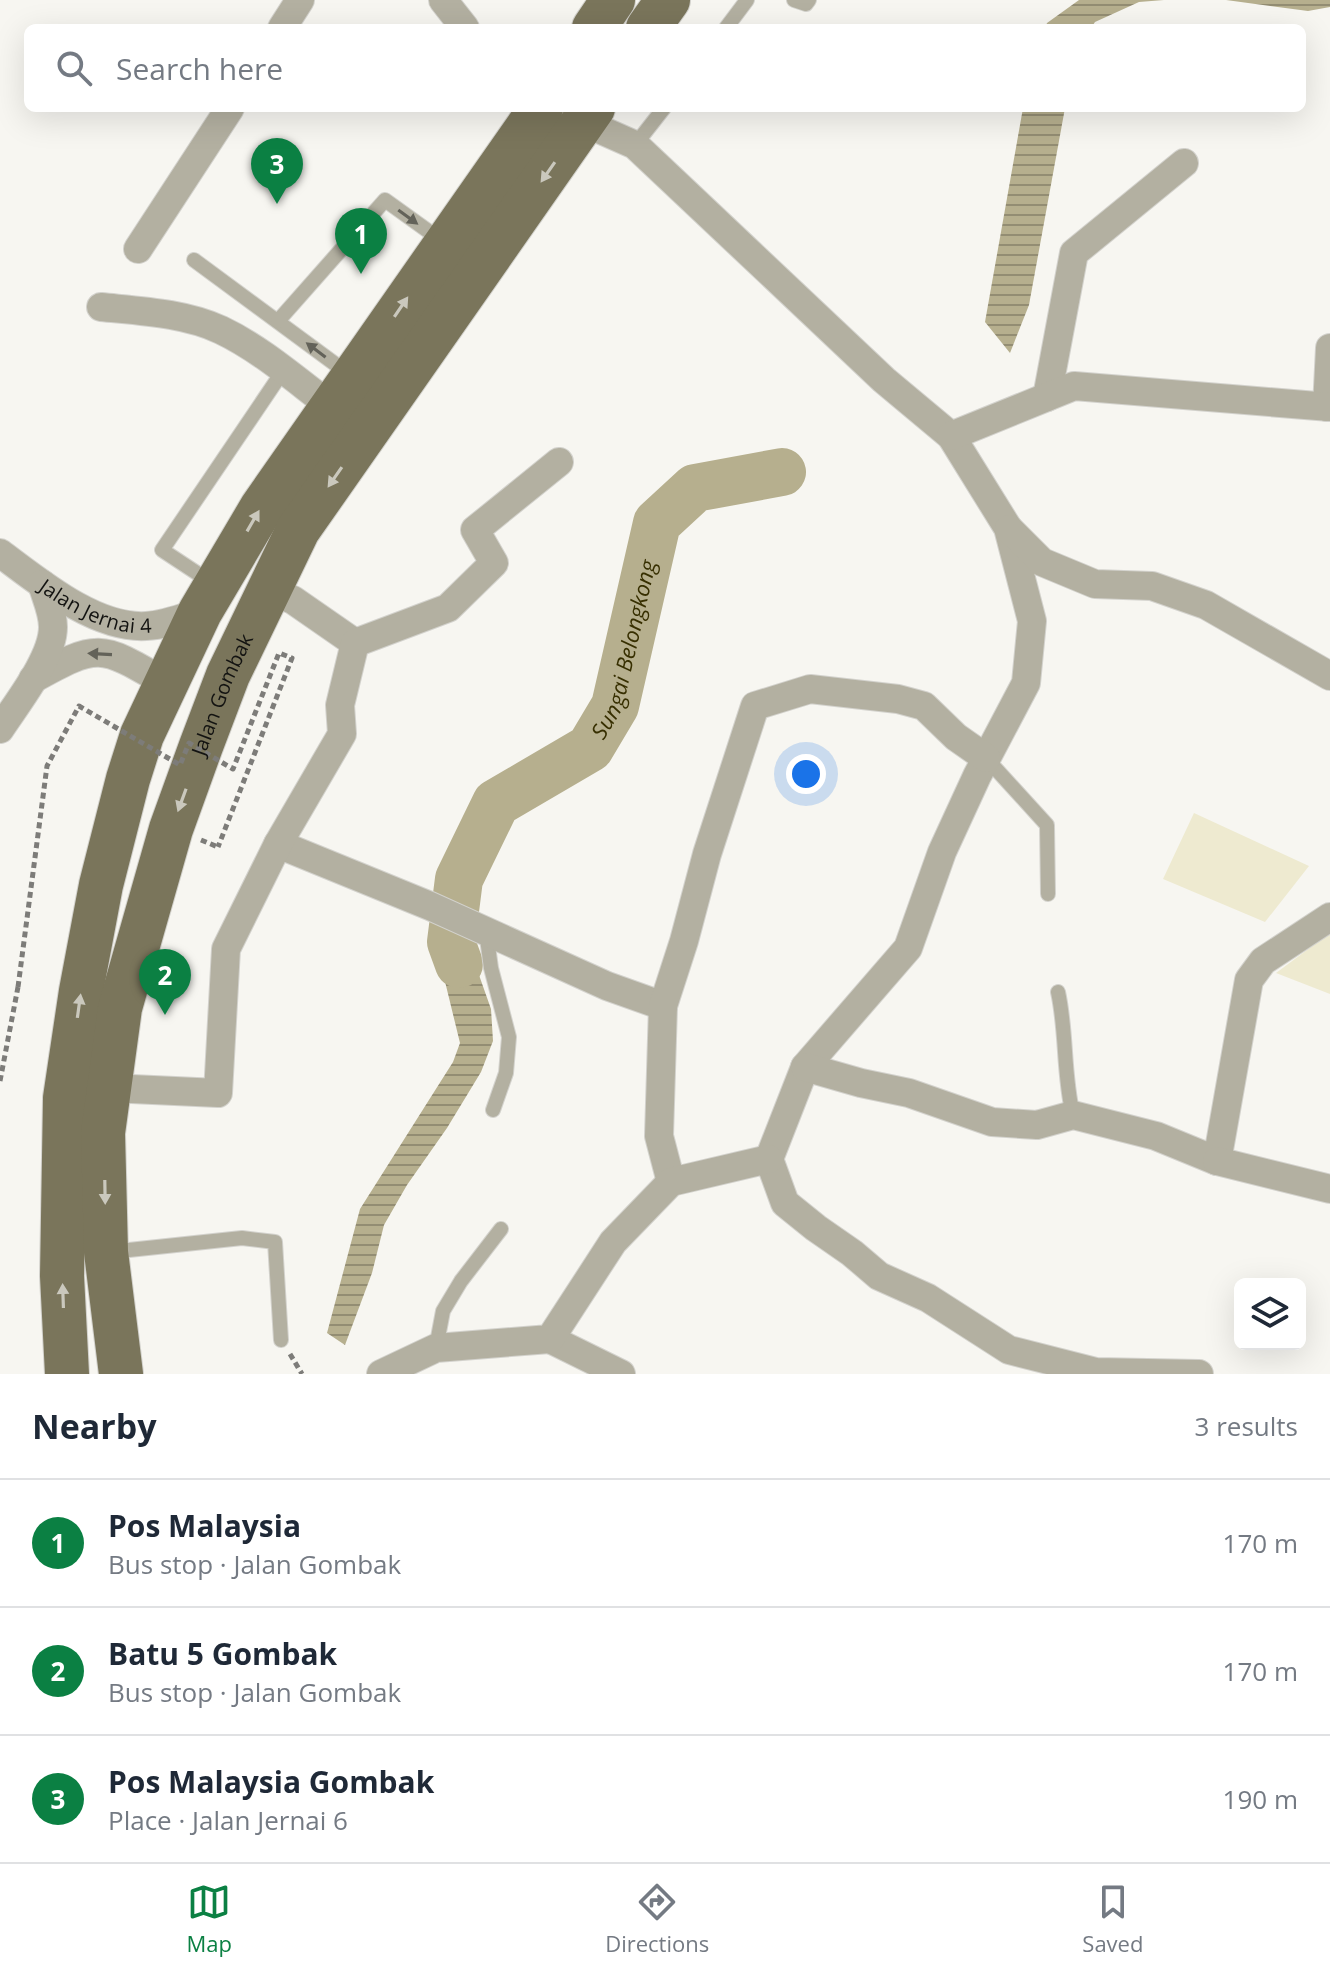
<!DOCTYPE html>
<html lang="en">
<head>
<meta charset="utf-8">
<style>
	:root { --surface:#fff; --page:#f6f6f7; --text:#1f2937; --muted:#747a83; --line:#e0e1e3; --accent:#0b8043 }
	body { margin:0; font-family:"Open Sans",sans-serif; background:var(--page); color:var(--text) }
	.controls { position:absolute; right:24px; bottom:24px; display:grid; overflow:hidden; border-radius:12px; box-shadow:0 8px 32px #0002 }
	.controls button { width:72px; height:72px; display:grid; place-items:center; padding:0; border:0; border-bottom:2px solid var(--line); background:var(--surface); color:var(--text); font:40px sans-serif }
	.you { position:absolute; left:806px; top:774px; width:28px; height:28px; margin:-20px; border:6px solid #fff; border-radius:50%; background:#1a73e8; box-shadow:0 0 0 12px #1a73e833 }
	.badge { display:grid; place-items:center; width:52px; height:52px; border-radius:50%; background:var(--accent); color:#fff; font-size:26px; font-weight:700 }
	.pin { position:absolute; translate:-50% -66px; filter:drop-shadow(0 2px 4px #0008) }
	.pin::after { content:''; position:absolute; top:42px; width:28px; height:24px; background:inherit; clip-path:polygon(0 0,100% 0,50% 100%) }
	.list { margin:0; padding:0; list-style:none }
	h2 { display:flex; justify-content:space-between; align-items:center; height:104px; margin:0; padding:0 32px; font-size:34px }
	h2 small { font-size:26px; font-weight:400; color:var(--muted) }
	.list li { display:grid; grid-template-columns:52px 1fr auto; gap:24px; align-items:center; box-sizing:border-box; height:128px; padding:0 32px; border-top:2px solid var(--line) }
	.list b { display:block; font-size:30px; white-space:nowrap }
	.list p { margin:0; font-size:26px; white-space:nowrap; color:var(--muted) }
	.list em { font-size:26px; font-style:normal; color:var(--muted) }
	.icon { flex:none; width:44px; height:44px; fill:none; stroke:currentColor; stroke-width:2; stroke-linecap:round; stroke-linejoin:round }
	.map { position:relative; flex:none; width:1330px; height:1374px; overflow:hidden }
	.search { position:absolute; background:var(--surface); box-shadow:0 8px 32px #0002; left:24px; right:24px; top:24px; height:88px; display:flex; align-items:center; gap:20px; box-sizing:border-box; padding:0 28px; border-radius:12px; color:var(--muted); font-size:30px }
	.sheet { height:488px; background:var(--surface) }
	nav { display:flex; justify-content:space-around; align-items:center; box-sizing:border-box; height:112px; border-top:2px solid var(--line); background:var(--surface); font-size:22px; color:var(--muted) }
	nav a { display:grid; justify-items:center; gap:4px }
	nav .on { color:var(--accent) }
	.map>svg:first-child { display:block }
	.park { fill:#eeead0 }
	.water { fill:url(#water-rules) }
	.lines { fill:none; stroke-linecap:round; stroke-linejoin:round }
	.river { stroke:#b6af8e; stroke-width:48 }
	.service-casing { stroke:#d3d2cd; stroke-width:16 }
	.minor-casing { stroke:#d3d2cd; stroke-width:30 }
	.primary-casing { stroke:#d3d2cd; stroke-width:46 }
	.path { stroke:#7d7c79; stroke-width:5; stroke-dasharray:6 4; stroke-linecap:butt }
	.service { stroke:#b3b0a1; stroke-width:14 }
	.minor { stroke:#b3b0a1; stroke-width:28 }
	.primary { stroke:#7a755b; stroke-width:44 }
	.path-bridge { stroke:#7d7c79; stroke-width:5; stroke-dasharray:6 4; stroke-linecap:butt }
	.oneway { fill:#cac8bd }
	.oneway2 { fill:#636259 }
	.labels { text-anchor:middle; stroke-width:7; stroke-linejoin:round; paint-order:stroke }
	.street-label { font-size:20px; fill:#131311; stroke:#fff }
	.water-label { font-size:22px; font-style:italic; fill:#372f01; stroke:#fff }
</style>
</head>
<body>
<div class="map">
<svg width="1330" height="1374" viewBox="0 0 1330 1374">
	<defs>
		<pattern id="water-rules" width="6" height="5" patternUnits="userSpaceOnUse" patternTransform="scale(2)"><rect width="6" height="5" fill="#b6af8e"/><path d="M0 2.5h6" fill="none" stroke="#938d73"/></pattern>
	</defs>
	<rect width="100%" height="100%" fill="#f7f6f1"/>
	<g class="park">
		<polygon points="1194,813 1309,866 1265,922 1163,879"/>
		<polygon points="1330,933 1330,994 1276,973"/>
	</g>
	<g class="water">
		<polygon points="1079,0 1164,0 1139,2 1095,22 1091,28 1045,28 1047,23"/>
		<polygon points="1226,0 1330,0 1330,7 1308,11"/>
		<polygon points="1023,108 1065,108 1029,305 1010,353 985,322"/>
		<polygon points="431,921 470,935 479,975 491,1009 493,1041 481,1072 447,1128 407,1185 384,1225 372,1273 345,1345 327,1333 360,1209 453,1062 460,1043 440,961 442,946"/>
	</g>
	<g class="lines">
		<path class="river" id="s1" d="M459 964 451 942 459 879 496 803 590 748 615 706 657 523 695 488 782 472"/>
		<g class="service-casing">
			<g id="service">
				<polyline points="794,0 806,4 809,0"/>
				<polyline points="726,28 747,0"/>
				<polyline points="635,145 664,108"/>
				<polyline points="194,260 350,375"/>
				<polyline points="278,321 385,200 442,241"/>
				<polyline points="212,583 162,550 283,371"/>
				<polyline points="986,758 1047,825 1048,894"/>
				<polyline points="486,931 491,968 509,1037 506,1073 493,1110"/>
				<path d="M1058 992C1067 1033 1063 1074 1073 1115"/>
				<polyline points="110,1252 242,1238 275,1242 281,1340"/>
				<polyline points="436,1348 443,1311 461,1281 501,1229"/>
			</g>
		</g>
		<g class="minor-casing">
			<g id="minor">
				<polyline points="443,0 465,28"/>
				<polyline points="282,28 300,0"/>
				<polyline points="563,108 583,122 635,145 884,380 951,436 1008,528 1032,621 1026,683 977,776 942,852 908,948 805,1067 769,1159 785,1203 816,1228 852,1253 879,1276 928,1298 1009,1350 1096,1372 1199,1374"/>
				<polyline points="138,249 230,108"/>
				<path d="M101 307C140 311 185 313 221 330 261 349 297 381 332 407"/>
				<polyline points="1047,397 1074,253 1184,163"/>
				<polyline points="1327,407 1330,348"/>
				<polyline points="951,436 1074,386 1330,407"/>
				<polyline points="1009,529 1042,562 1095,584 1152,586 1206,605 1330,676"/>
				<path id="s2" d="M0 553C39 582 95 629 146 626 165 625 182 618 200 612"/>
				<polyline points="269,590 293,600 355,643"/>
				<path d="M33 679C99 642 101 645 166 683"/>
				<path d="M0 729C17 703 53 658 53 627 53 612 46 598 42 584"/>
				<polyline points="278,844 430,906 607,986 663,1006"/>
				<polyline points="805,1067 861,1083 909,1093 992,1122 1037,1125 1073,1115 1156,1136 1217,1161 1249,980 1263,961 1330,917"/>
				<polyline points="110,1088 218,1093 226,949 278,844 342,734 340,705 355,643 448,608 494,563 475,530 559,462"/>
				<polyline points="1217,1161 1330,1189"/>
				<polyline points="671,1182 659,1136 663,1006 684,941 707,854 755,706 810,689 898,699 924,706 956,737 986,758"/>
				<polyline points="550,1339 621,1374"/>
				<polyline points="381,1374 436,1348 550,1339 613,1242 671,1182 769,1159"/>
			</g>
		</g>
		<g class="primary-casing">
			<g id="primary">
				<polyline points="594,28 613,0"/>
				<polyline points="648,28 668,0"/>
				<polyline points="67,1374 62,1276 65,1098 81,991 101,885 128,779 142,735 200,612 262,507 541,108"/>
				<path id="s3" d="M121 1374 106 1252 103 1133 120 1008 171 829 201 746 228 675 298 530 593 108"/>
			</g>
		</g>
		<g class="path">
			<polyline points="201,840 218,847"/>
			<polyline points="0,1081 18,987"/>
			<polyline points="290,1354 302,1374"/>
		</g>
		<use href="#service" class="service"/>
		<use href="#minor" class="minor"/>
		<use href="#primary" class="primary"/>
		<polyline class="path-bridge" points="18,987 47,766 79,706 180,765 189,743 233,769 279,653 292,658 218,847"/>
	</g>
	<defs><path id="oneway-solid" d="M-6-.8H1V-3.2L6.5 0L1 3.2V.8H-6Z" transform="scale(2)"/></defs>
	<g class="oneway">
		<use href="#oneway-solid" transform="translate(548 172) rotate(125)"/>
		<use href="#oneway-solid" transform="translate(401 307) rotate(-56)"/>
		<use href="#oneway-solid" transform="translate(335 477) rotate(125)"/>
		<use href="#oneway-solid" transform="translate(253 521) rotate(-60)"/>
		<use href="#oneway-solid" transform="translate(182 800) rotate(110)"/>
		<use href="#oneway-solid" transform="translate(79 1006) rotate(-82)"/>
		<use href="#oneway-solid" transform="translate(105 1192) rotate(89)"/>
		<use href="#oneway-solid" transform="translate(63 1296) rotate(-92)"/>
	</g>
	<g class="oneway2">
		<use href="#oneway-solid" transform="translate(408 217) rotate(36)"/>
		<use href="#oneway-solid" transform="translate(316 350) rotate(-143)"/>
		<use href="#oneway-solid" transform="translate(100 654) rotate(-177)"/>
	</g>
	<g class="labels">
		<g class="street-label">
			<text dy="7" stroke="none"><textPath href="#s2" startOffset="112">Jalan Jernai 4</textPath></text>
			<text dy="7" stroke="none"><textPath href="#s3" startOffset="698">Jalan Gombak</textPath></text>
		</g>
		<g class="water-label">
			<text dy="8" stroke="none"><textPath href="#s1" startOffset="386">Sungai Belongkong</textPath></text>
		</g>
	</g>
</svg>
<div class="controls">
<button><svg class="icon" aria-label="layers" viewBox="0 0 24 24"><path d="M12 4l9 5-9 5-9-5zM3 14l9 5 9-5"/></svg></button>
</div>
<div class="you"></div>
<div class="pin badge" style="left:361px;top:274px">1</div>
<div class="pin badge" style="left:165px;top:1015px">2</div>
<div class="pin badge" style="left:277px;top:204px">3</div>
<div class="search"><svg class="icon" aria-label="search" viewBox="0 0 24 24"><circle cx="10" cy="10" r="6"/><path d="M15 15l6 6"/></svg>Search here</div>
</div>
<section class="sheet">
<h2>Nearby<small>3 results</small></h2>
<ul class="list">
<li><span class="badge">1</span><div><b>Pos Malaysia</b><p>Bus stop · Jalan Gombak</p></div><em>170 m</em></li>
<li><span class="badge">2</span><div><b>Batu 5 Gombak</b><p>Bus stop · Jalan Gombak</p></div><em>170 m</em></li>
<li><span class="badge">3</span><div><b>Pos Malaysia Gombak</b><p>Place · Jalan Jernai 6</p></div><em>190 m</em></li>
</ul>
</section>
<nav>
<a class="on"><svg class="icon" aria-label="map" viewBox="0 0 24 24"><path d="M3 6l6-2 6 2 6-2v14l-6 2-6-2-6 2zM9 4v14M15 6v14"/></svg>Map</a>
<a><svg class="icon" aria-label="directions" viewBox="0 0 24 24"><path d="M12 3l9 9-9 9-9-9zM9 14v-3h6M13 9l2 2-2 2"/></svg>Directions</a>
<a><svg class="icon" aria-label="saved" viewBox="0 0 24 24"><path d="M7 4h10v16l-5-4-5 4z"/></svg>Saved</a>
</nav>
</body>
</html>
